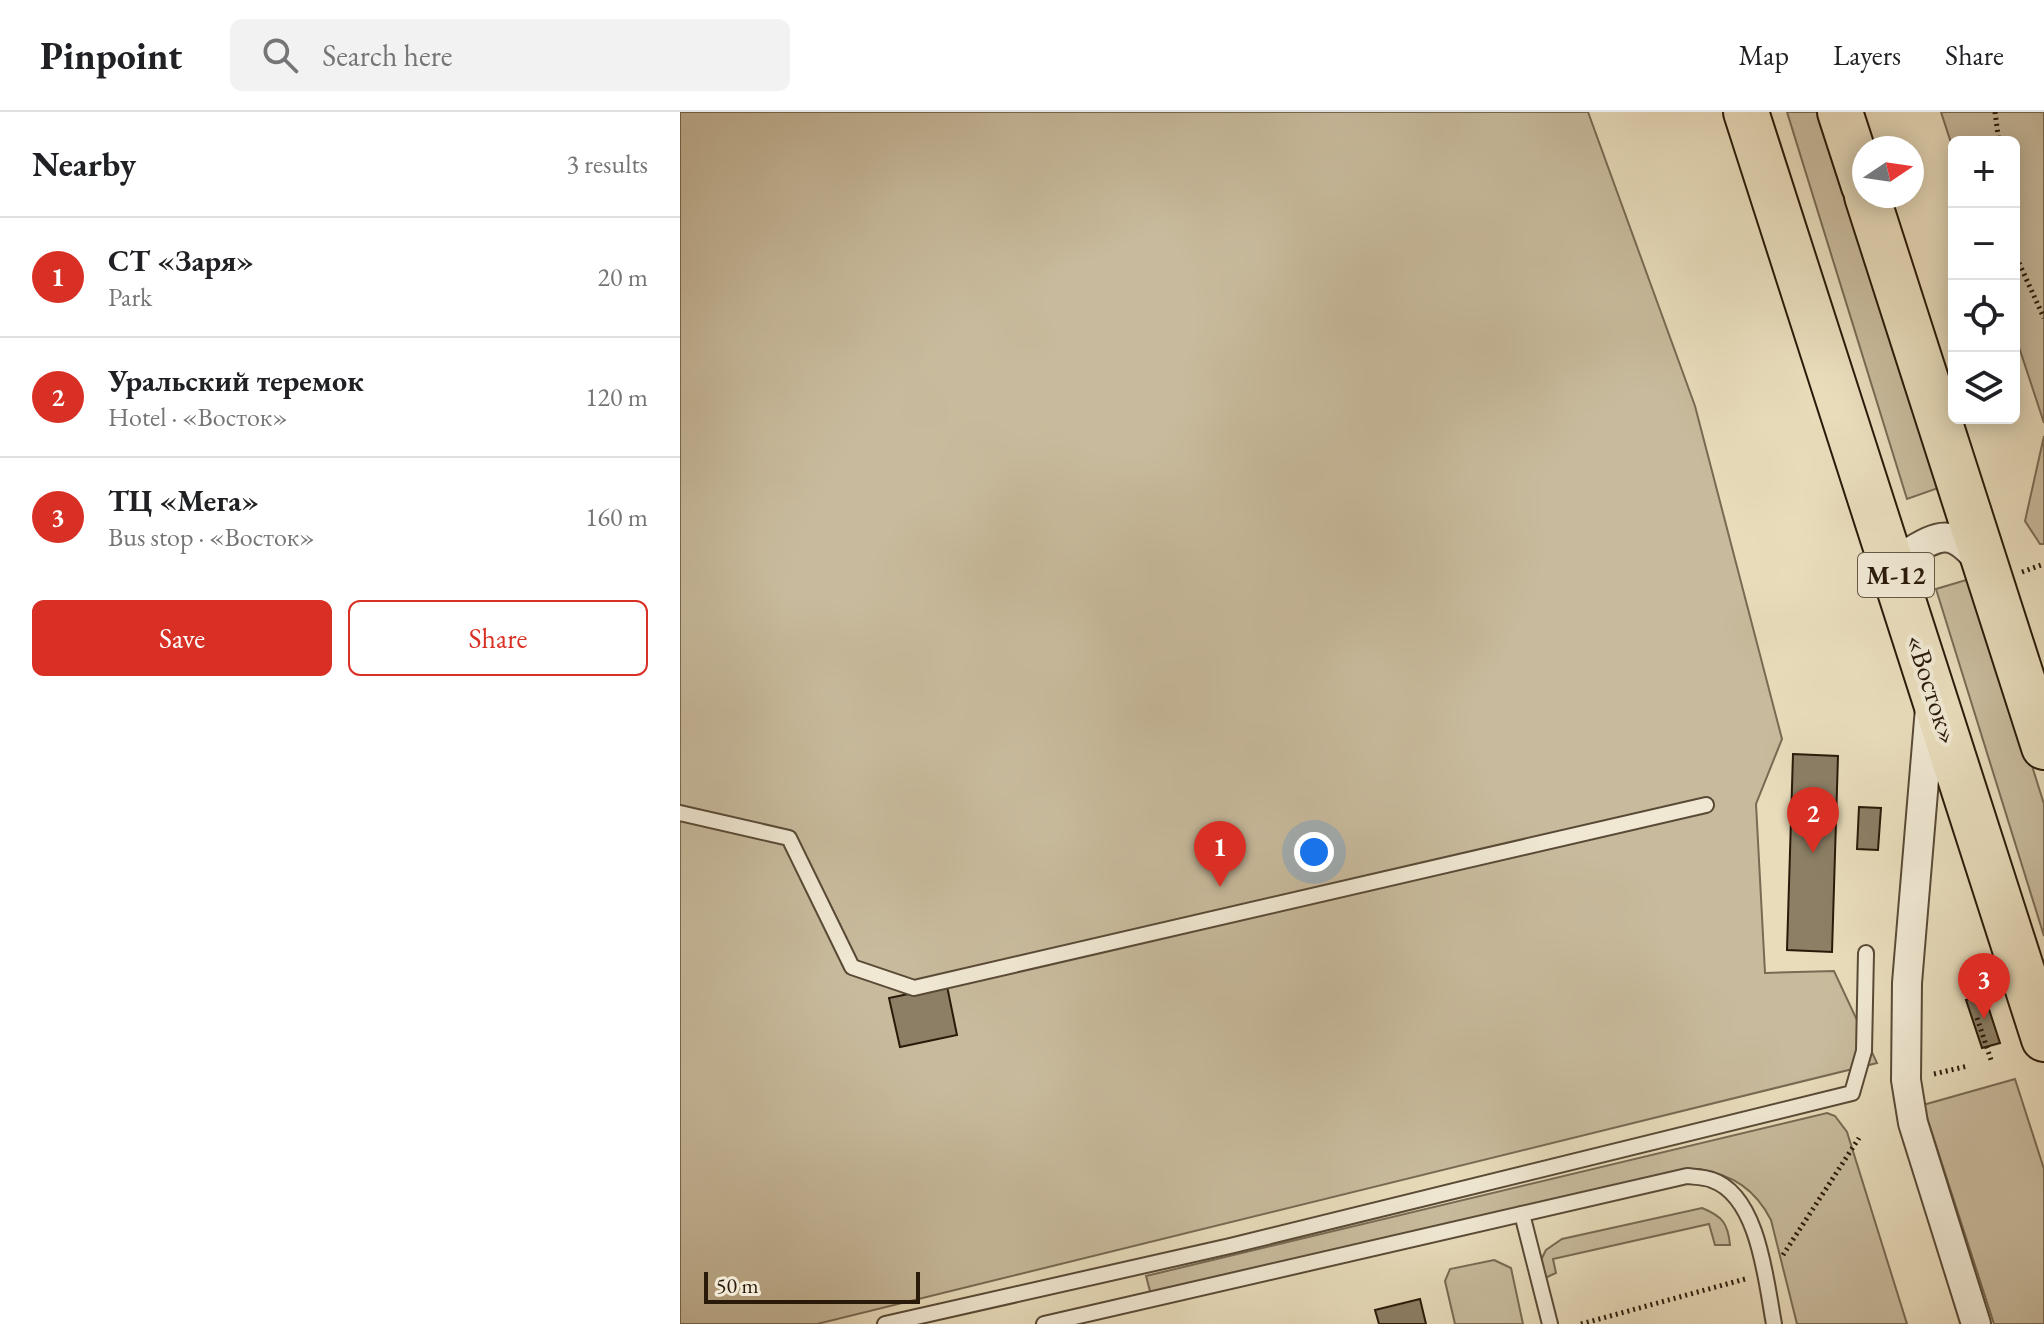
<!DOCTYPE html>
<html lang="en">
<head>
<meta charset="utf-8">
<style>
	:root { --surface:#fff; --page:#f2f2f2; --text:#202124; --muted:#757577; --line:#e0e0e0; --accent:#d93025 }
	body { margin:0; font-family:"EB Garamond",serif; background:var(--page); color:var(--text) }
	.controls { position:absolute; right:24px; top:24px; display:grid; overflow:hidden; border-radius:12px; box-shadow:0 4px 20px #0003 }
	.controls button { width:72px; height:72px; display:grid; place-items:center; padding:0; border:0; border-bottom:2px solid var(--line); background:var(--surface); color:var(--text); font:40px sans-serif }
	.compass { position:absolute; left:1172px; top:24px; width:72px; height:72px; border-radius:50%; background:var(--surface); box-shadow:0 4px 20px #0003; rotate:77deg }
	.scale { position:absolute; left:24px; bottom:20px; width:216px; box-sizing:border-box; padding-left:8px; border:4px solid #291a09; border-top:0; font-size:22px; line-height:28px; white-space:nowrap; color:#291a09; -webkit-text-stroke:6px #f0e8d3; paint-order:stroke }
	.you { position:absolute; left:634px; top:740px; width:28px; height:28px; margin:-20px; border:6px solid #fff; border-radius:50%; background:#1a73e8; box-shadow:0 0 0 12px #1a73e833 }
	.badge { display:grid; place-items:center; width:52px; height:52px; border-radius:50%; background:var(--accent); color:#fff; font-size:26px; font-weight:700 }
	.pin { position:absolute; translate:-50% -66px; filter:drop-shadow(0 2px 4px #0008) }
	.pin::after { content:''; position:absolute; top:42px; width:28px; height:24px; background:inherit; clip-path:polygon(0 0,100% 0,50% 100%) }
	.list { margin:0; padding:0; list-style:none }
	h2 { display:flex; justify-content:space-between; align-items:center; height:104px; margin:0; padding:0 32px; font-size:34px }
	h2 small { font-size:26px; font-weight:400; color:var(--muted) }
	.list li { display:grid; grid-template-columns:52px 1fr auto; gap:24px; align-items:center; box-sizing:border-box; height:120px; padding:0 32px; border-top:2px solid var(--line) }
	.list b { display:block; font-size:30px; white-space:nowrap }
	.list p { margin:0; font-size:26px; white-space:nowrap; color:var(--muted) }
	.list em { font-size:26px; font-style:normal; color:var(--muted) }
	.actions { display:flex; gap:16px; padding:24px 32px }
	.actions a { flex:1; padding:18px 0; border:2px solid var(--accent); border-radius:12px; text-align:center; font-size:28px; color:var(--accent) }
	.actions .main { background:var(--accent); color:#fff }
	.icon { flex:none; width:44px; height:44px; fill:none; stroke:currentColor; stroke-width:2; stroke-linecap:round; stroke-linejoin:round }
	.map { position:relative; flex:none; width:1364px; height:1212px; overflow:hidden }
	header { display:flex; align-items:center; gap:48px; box-sizing:border-box; height:112px; padding:0 40px; background:var(--surface); border-bottom:2px solid var(--line) }
	header strong { font-size:38px }
	nav { display:flex; gap:44px; margin-inline-start:auto; font-size:28px }
	.search { width:560px; height:72px; background:var(--page); display:flex; align-items:center; gap:20px; box-sizing:border-box; padding:0 28px; border-radius:12px; color:var(--muted); font-size:30px }
	main { display:flex }
	aside { flex:1; background:var(--surface) }
	.map>svg:first-child { display:block }
	.green { fill:#c8bb9d; stroke:#786a53; stroke-width:2 }
	.building { fill:#8c7f66; stroke:#291a09; stroke-width:2 }
	.lines { fill:none; stroke-linecap:round; stroke-linejoin:round }
	.service-casing { stroke:#594a36; stroke-width:18 }
	.minor-casing { stroke:#594a36; stroke-width:32 }
	.primary-casing { stroke:#291a09; stroke-width:48 }
	.path { stroke:#291a09; stroke-width:5; stroke-dasharray:2 4; stroke-linecap:butt }
	.service { stroke:#f0e8d3; stroke-width:14 }
	.minor { stroke:#f0e8d3; stroke-width:28 }
	.primary { stroke:#e8dcbb; stroke-width:44 }
	.labels { text-anchor:middle; stroke-width:8; stroke-linejoin:round; paint-order:stroke }
	.shield { fill:#f0e8d3; stroke:#655846; stroke-width:2 }
	.shield-label { font-size:26px; font-weight:bold; fill:#291a09 }
	.street-label { font-size:28px; fill:#291a09; stroke:#f0e8d3 }
</style>
</head>
<body>
<header>
<strong>Pinpoint</strong>
<div class="search"><svg class="icon" aria-label="search" viewBox="0 0 24 24"><circle cx="10" cy="10" r="6"/><path d="M15 15l6 6"/></svg>Search here</div>
<nav><a>Map</a><a>Layers</a><a>Share</a></nav>
</header>
<main>
<aside>
<h2>Nearby<small>3 results</small></h2>
<ul class="list">
<li><span class="badge">1</span><div><b>СТ «Заря»</b><p>Park</p></div><em>20 m</em></li>
<li><span class="badge">2</span><div><b>Уральский теремок</b><p>Hotel · «Восток»</p></div><em>120 m</em></li>
<li><span class="badge">3</span><div><b>ТЦ «Мега»</b><p>Bus stop · «Восток»</p></div><em>160 m</em></li>
</ul>
<div class="actions"><a class="main">Save</a><a>Share</a></div>
</aside>
<div class="map">
<svg width="1364" height="1212" viewBox="0 0 1364 1212">
	<rect width="100%" height="100%" fill="#e8dcbb"/>
	<filter id="stains"><feTurbulence type="fractalNoise" baseFrequency=".0025" numOctaves="4"/><feColorMatrix values="0 0 0 0 .2 0 0 0 0 .09 0 0 0 0 .02 0 0 0 .5 -.17"/></filter>
	<radialGradient id="worn" r=".72"><stop offset=".6" stop-color="#630" stop-opacity="0"/><stop offset="1" stop-color="#630" stop-opacity=".3"/></radialGradient>
	<g class="green">
		<polygon points="0,0 908,0 1015,294 1102,627 1076,692 1085,861 1154,859 1197,951 137,1212 0,1212"/>
		<polygon points="1107,0 1148,0 1264,374 1227,387"/>
		<polygon points="1261,0 1364,0 1364,311 1334,220 1334,30 1274,30 1274,40"/>
		<polygon points="1364,324 1364,432 1360,432 1345,409"/>
		<polygon points="1293,466 1364,692 1364,824 1256,477"/>
		<polygon points="1335,967 1364,1057 1364,1212 1314,1212 1243,993"/>
		<path d="M1147 1001 1155 1004 1167 1020 1227 1212H1117L1091 1108C1075 1077 1053 1063 1019 1057L471 1183 466 1164Z"/>
		<path d="M1022 1096C1042 1104 1048 1111 1050 1133H1035L1029 1112 873 1147 876 1161 865 1166 861 1148 866 1138 882 1127Z"/>
		<polygon points="814,1148 831,1156 843,1212 775,1212 765,1169 770,1157"/>
	</g>
	<g class="building">
		<polygon points="1113,642 1158,644 1152,840 1107,838"/>
		<polygon points="1179,695 1201,696 1198,738 1177,737"/>
		<polygon points="267,874 277,923 220,935 209,886"/>
		<polygon points="1304,882 1320,931 1302,936 1286,888"/>
		<polygon points="740,1187 746,1212 699,1212 695,1198"/>
	</g>
	<g class="lines">
		<g class="service-casing">
			<g id="service">
				<polyline points="0,701 109,726 172,855 234,876 1026,693"/>
				<polyline points="842,1102 870,1212"/>
				<polyline points="205,1212 550,1134 1172,981 1184,939 1186,841"/>
				<path d="M364 1212 1007 1064C1015 1065 1025 1065 1032 1068 1079 1084 1086 1170 1094 1212"/>
			</g>
		</g>
		<g class="minor-casing">
			<g id="minor">
				<path d="M1221 471 1225 443C1261 421 1272 416 1300 450"/>
				<polyline points="1250,596 1227,871 1226,968 1233,1011 1296,1212"/>
			</g>
		</g>
		<g class="primary-casing">
			<g id="primary">
				<polyline points="1066,0 1364,927"/>
				<polyline points="1160,0 1184,74"/>
				<polyline points="1187,84 1364,635"/>
			</g>
		</g>
		<g class="path">
			<polyline points="1315,0 1319,30"/>
			<polyline points="1334,140 1364,206"/>
			<polyline points="1342,460 1364,452"/>
			<polyline points="1297,906 1311,948"/>
			<polyline points="1254,962 1288,954"/>
			<polyline points="1103,1143 1179,1026"/>
			<polyline points="901,1212 1065,1167"/>
		</g>
		<use href="#service" class="service"/>
		<use href="#minor" class="minor"/>
		<use href="#primary" class="primary"/>
	</g>
	<g class="labels">
		<rect class="shield" x="1178" y="441" width="76" height="44" rx="6"/>
		<g class="shield-label">
			<text x="1216" y="472">М-12</text>
		</g>
		<g class="street-label">
			<text transform="translate(1253 577) rotate(72)" y="10">«Восток»</text>
		</g>
	</g>
	<rect width="100%" height="100%" filter="url(#stains)"/>
	<rect width="100%" height="100%" fill="url(#worn)"/>
</svg>
<div class="controls">
<button>+</button>
<button>−</button>
<button><svg class="icon" aria-label="locate" viewBox="0 0 24 24"><circle cx="12" cy="12" r="6"/><path d="M12 2v4M12 18v4M2 12h4M18 12h4"/></svg></button>
<button><svg class="icon" aria-label="layers" viewBox="0 0 24 24"><path d="M12 4l9 5-9 5-9-5zM3 14l9 5 9-5"/></svg></button>
</div>
<svg class="compass" viewBox="-18 -18 36 36"><path d="M0-13l5 13h-10z" fill="#e53935"/><path d="M0 13l5-13h-10z" fill="#757577"/></svg>
<div class="scale">50 m</div>
<div class="you"></div>
<div class="pin badge" style="left:540px;top:775px">1</div>
<div class="pin badge" style="left:1133px;top:741px">2</div>
<div class="pin badge" style="left:1304px;top:907px">3</div>
</div>
</main>
</body>
</html>
